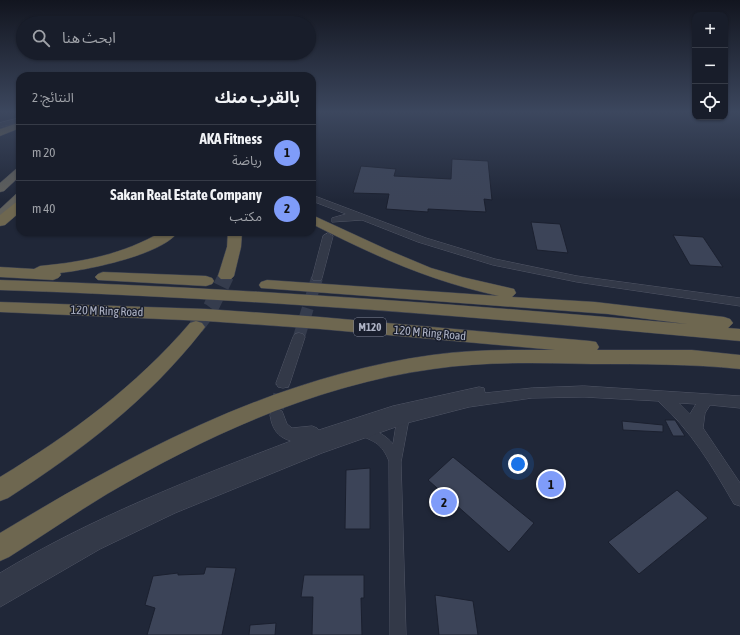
<!DOCTYPE html>
<html lang="ar">
<head>
<meta charset="utf-8">
<style>
	:root { --surface:#181d2a; --page:#252a36; --text:#f1f3f6; --muted:#9fa2a8; --line:#363b47; --accent:#7f9cf9 }
	body { margin:0; font-family:"Asap Condensed","Noto Sans Arabic",sans-serif; background:var(--page); color:var(--text); direction:rtl }
	.controls { position:absolute; right:12px; top:12px; display:grid; overflow:hidden; border-radius:8px; box-shadow:0 1px 3px #0004 }
	.controls button { width:36px; height:36px; display:grid; place-items:center; padding:0; border:0; border-bottom:1px solid var(--line); background:var(--surface); color:var(--text); font:20px sans-serif }
	.you { position:absolute; left:518px; top:464px; width:14px; height:14px; margin:-10px; border:3px solid #fff; border-radius:50%; background:#1a73e8; box-shadow:0 0 0 6px #1a73e833 }
	.badge { display:grid; place-items:center; width:26px; height:26px; border-radius:50%; background:var(--accent); color:#111; font-size:13px; font-weight:700 }
	.pin { position:absolute; translate:-50% -50%; border:2px solid #fff; box-shadow:0 1px 4px #0006 }
	.list { margin:0; padding:0; list-style:none }
	h2 { display:flex; justify-content:space-between; align-items:center; height:52px; margin:0; padding:0 16px; font-size:17px }
	h2 small { font-size:13px; font-weight:400; color:var(--muted) }
	.list li { display:grid; grid-template-columns:26px 1fr auto; gap:12px; align-items:center; box-sizing:border-box; height:56px; padding:0 16px; border-top:1px solid var(--line) }
	.list b { display:block; font-size:15px; white-space:nowrap }
	.list p { margin:0; font-size:13px; white-space:nowrap; color:var(--muted) }
	.list em { font-size:13px; font-style:normal; color:var(--muted) }
	.icon { flex:none; width:22px; height:22px; fill:none; stroke:currentColor; stroke-width:2; stroke-linecap:round; stroke-linejoin:round }
	.map { position:relative; flex:none; width:740px; height:635px; overflow:hidden; direction:ltr }
	.search { position:absolute; background:var(--surface); box-shadow:0 1px 3px #0004; left:16px; top:16px; width:300px; height:44px; display:flex; align-items:center; gap:10px; box-sizing:border-box; padding:0 14px; border-radius:22px; color:var(--muted); font-size:15px }
	.panel { position:absolute; background:var(--surface); box-shadow:0 1px 3px #0004; left:16px; top:72px; width:300px; height:164px; border-radius:12px; direction:rtl }
	.map>svg:first-child { display:block }
	.building { fill:#3c4458; stroke:#1b202f }
	.lines { fill:none; stroke-linecap:round; stroke-linejoin:round }
	.tertiary-tunnel-far1 { stroke:#353c4d; stroke-width:12; stroke-dasharray:12 6; stroke-linecap:butt }
	.tertiary-tunnel { stroke:#353c4d; stroke-width:14; stroke-dasharray:14 8; stroke-linecap:butt }
	.motorway-tunnel { stroke:#353c4d; stroke-width:16; stroke-dasharray:16 8; stroke-linecap:butt }
	.minor-casing { stroke:#515666; stroke-width:1 }
	.tertiary-casing { stroke:#515666; stroke-width:1 }
	.trunk-casing { stroke:#3e4353; stroke-width:1 }
	.motorway-casing { stroke:#3e4353; stroke-width:1 }
	.minor { fill:#333948; fill-rule:evenodd }
	.tertiary { fill:#333948; fill-rule:evenodd }
	.trunk { fill:#60605c; fill-rule:evenodd }
	.motorway { fill:#6e6750; fill-rule:evenodd }
	.labels { text-anchor:middle; stroke-width:3; stroke-linejoin:round; paint-order:stroke }
	.shield { fill:#191e2d; stroke:#818697; stroke-width:1 }
	.shield-label { font-size:11px; font-weight:bold; fill:#aeb3c5 }
	.street-label { font-size:12px; fill:#aeb3c5; stroke:#191e2d }
</style>
</head>
<body>
<div class="map">
<svg width="740" height="635" viewBox="0 0 740 635">
	<rect width="100%" height="100%" fill="#202738"/>
	<g class="building">
		<polygon points="452,159 488,161 492,200 484,199 486,212 428,209 428,212 386,209 389,194 353,193 361,166 396,169 394,176 451,179"/>
		<polygon points="531,222 560,224 568,253 537,250"/>
		<polygon points="673,235 703,237 723,267 690,265"/>
		<polygon points="665,420 675,420 685,436 673,436"/>
		<polygon points="622,421 663,425 663,432 623,430"/>
		<polygon points="453,457 534,523 509,552 428,480"/>
		<polygon points="370,468 370,529 345,529 346,470"/>
		<polygon points="677,490 708,518 639,574 608,542"/>
		<polygon points="206,567 236,568 222,635 147,635 155,608 145,605 153,576 178,573 178,575 204,574"/>
		<polygon points="304,575 364,575 364,598 361,598 362,635 312,635 313,597 301,597"/>
		<polygon points="435,595 473,601 478,635 439,635"/>
		<polygon points="276,623 275,635 249,635 250,625"/>
	</g>
	<g class="lines">
		<polyline class="tertiary-tunnel-far1" points="299,337 317,278"/>
		<polyline class="tertiary-tunnel" points="277,408 283,383"/>
		<polyline class="motorway-tunnel" points="196,327 211,307 226,276"/>
		<g class="minor-casing">
			<path id="minor" d="M403 414 407 416 409 419 401 462 406 635H390L389 461C382 444 375 441 358 435L356 432 358 429C369 425 386 435 393 444L397 419 399 416Z"/>
		</g>
		<g class="tertiary-casing">
			<g id="tertiary">
				<polygon points="20,118 20,122 0,127 0,123"/>
				<polygon points="312,195 426,238 495,259 577,276 740,298 740,306 577,282 493,265 418,242 362,220 332,222 332,218 346,214 312,201"/>
				<polygon points="328,233 333,236 322,278 321,280 313,280 312,278 323,236"/>
				<polygon points="299,333 303,334 305,337 290,383 288,387 283,388 278,387 276,383 293,337 295,334"/>
				<path d="M584 386 740 396V408L710 405 705 413 703 428 740 483V506L734 504C712 466 691 430 658 401L584 397 532 398 469 407 407 423 322 453 175 513 100 549 0 607V573C91 518 191 479 291 441 277 437 272 428 270 415L272 411 277 409 282 411 287 424 292 428 312 426 317 428 319 430 393 406 479 387 484 388 485 393 532 388ZM679 403 696 404 690 414Z"/>
			</g>
		</g>
		<g class="trunk-casing">
			<g id="trunk">
				<polygon points="20,168 20,176 4,191 0,192 0,183 16,169"/>
				<polygon points="20,193 20,202 4,217 0,218 0,209 16,194"/>
			</g>
		</g>
		<g class="motorway-casing">
			<g id="motorway">
				<polygon points="20,122 20,128 0,136 0,129"/>
				<polygon points="20,202 20,212 5,225 0,226 0,215 15,203"/>
				<path d="M312 215 388 250 431 268 462 277 514 289 516 293 512 297 595 302 724 317 730 319 733 323 728 328 740 329V341C494 318 247 298 0 290V280C229 287 458 304 687 324L608 314 261 288 259 285 261 282 267 280 499 296C430 281 375 256 312 224Z"/>
				<path d="M161 232H178C162 255 87 270 60 273L61 275 58 278 53 280 0 277V267L34 269 40 266C83 262 124 254 161 232Z"/>
				<polygon points="228,232 242,232 241,247 234,276 231,279 221,279 218,276 227,247"/>
				<polygon points="103,272 206,276 212,278 214,281 212,284 206,286 98,280 95,277 98,274"/>
				<path d="M0 302 206 309 320 317 590 341 596 342 599 347 597 350H692L740 355V369C691 364 642 364 592 364 539 363 486 361 433 369 317 385 207 435 107 494 74 514 42 536 9 557L0 561V533C134 452 274 377 432 355 473 349 514 350 555 350L320 329 206 321 0 312Z"/>
				<path d="M196 321 202 323 205 327 202 331C147 401 82 450 8 498L0 501V477C71 434 136 386 190 323Z"/>
			</g>
		</g>
		<use href="#minor" class="minor"/>
		<use href="#tertiary" class="tertiary"/>
		<use href="#trunk" class="trunk"/>
		<use href="#motorway" class="motorway"/>
	</g>
	<linearGradient id="sky" x2="0" y2="1"><stop stop-color="#12151f"/><stop offset="0.56" stop-color="#3c475e"/><stop offset="1" stop-color="#3c475e" stop-opacity="0"/></linearGradient>
	<rect width="740" height="200" fill="url(#sky)"/>
	<g class="labels">
		<rect class="shield" x="354" y="318" width="32" height="18" rx="3"/>
		<g class="shield-label">
			<text x="370" y="331">M120</text>
		</g>
		<g class="street-label">
			<text transform="translate(107 311) rotate(2)" y="4">120 M Ring Road</text>
			<text transform="translate(430 333) rotate(5)" y="4">120 M Ring Road</text>
		</g>
	</g>
</svg>
<div class="controls">
<button>+</button>
<button>−</button>
<button><svg class="icon" aria-label="locate" viewBox="0 0 24 24"><circle cx="12" cy="12" r="6"/><path d="M12 2v4M12 18v4M2 12h4M18 12h4"/></svg></button>
</div>
<div class="you"></div>
<div class="pin badge" style="left:551px;top:484px">1</div>
<div class="pin badge" style="left:444px;top:502px">2</div>
<div class="search"><svg class="icon" aria-label="search" viewBox="0 0 24 24"><circle cx="10" cy="10" r="6"/><path d="M15 15l6 6"/></svg>ابحث هنا</div>
<section class="panel">
<h2>بالقرب منك<small>النتائج: 2</small></h2>
<ul class="list">
<li><span class="badge">1</span><div><b>AKA Fitness</b><p>رياضة</p></div><em>20 m</em></li>
<li><span class="badge">2</span><div><b>Sakan Real Estate Company</b><p>مكتب</p></div><em>40 m</em></li>
</ul>
</section>
</div>
</body>
</html>
